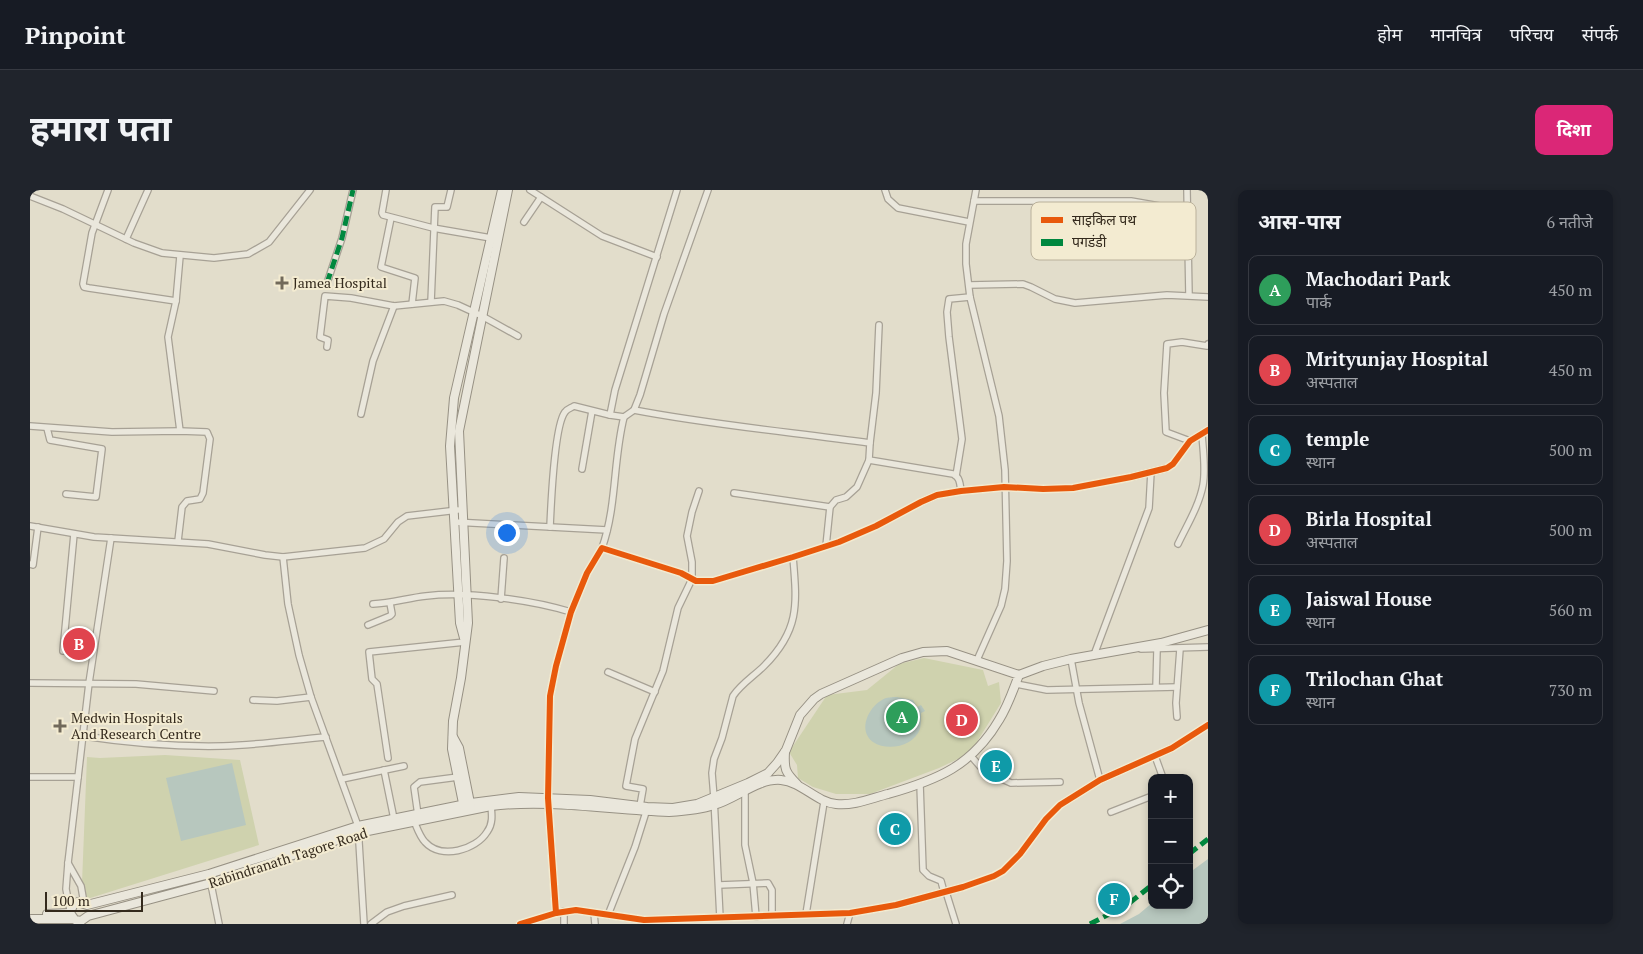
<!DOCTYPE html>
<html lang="hi">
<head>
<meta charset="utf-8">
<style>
	:root { --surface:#171b24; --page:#20242c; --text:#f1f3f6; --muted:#9ea1a6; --line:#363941; --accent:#db2777 }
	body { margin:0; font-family:"PT Serif","Noto Sans Devanagari",serif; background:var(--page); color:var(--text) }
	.controls { position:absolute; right:15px; bottom:15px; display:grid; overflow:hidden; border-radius:10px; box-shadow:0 2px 8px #0003 }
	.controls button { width:45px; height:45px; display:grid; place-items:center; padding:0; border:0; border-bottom:1px solid var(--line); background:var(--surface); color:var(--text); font:25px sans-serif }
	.scale { position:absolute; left:15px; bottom:12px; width:98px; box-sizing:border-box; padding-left:5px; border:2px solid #342a1d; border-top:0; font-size:14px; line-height:18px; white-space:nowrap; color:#342a1d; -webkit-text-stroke:4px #f3ebd1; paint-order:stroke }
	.you { position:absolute; left:476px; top:342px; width:18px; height:18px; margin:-12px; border:4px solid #fff; border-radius:50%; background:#1a73e8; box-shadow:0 0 0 8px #1a73e833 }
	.badge { display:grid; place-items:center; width:32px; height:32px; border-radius:50%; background:var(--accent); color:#fff; font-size:16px; font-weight:700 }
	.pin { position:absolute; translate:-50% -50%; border:2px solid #fff; box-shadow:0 1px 5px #0006 }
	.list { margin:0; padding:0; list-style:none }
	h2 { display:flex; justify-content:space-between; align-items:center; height:65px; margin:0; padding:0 20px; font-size:21px }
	h2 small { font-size:16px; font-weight:400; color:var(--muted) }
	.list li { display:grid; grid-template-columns:32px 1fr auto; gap:15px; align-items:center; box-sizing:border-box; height:70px; margin:0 10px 10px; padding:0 10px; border:1px solid var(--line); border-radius:10px }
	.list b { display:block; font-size:19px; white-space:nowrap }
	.list p { margin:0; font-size:16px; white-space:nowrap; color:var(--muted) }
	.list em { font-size:16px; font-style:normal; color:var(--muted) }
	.icon { flex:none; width:28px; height:28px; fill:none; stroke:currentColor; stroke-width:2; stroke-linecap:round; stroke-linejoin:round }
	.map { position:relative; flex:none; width:1178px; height:734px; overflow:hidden; border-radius:10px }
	header { display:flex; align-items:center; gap:30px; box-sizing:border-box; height:70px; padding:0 25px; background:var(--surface); border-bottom:1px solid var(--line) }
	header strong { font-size:24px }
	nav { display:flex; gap:28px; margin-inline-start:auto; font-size:18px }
	.intro { display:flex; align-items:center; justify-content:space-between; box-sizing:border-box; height:120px; padding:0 30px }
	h1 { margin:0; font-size:35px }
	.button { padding:12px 22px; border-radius:10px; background:var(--accent); color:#fff; font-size:18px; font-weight:700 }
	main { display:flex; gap:30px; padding:0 30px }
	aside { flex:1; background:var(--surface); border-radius:10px; box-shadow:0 2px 8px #0003 }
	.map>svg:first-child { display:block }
	.green { fill:#cfd2ae }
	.water { fill:#b7c7be }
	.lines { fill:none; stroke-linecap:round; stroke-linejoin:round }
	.street-casing { stroke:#a7a195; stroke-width:8 }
	.secondary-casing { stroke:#979184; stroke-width:10 }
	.street { stroke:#eae7dc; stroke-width:5.5 }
	.secondary { stroke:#eae7dc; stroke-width:8 }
	.quiet { stroke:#00873e; stroke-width:5; stroke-dasharray:10 5; stroke-linecap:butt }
	.cycleway-casing { stroke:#f3ebd1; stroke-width:9 }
	.cycleway { stroke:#e8590c; stroke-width:6 }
	.poi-dot { fill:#71695a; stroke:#f3ebd1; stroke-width:2 }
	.labels { text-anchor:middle; stroke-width:4; stroke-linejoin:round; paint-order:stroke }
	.poi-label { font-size:14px; fill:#342a1d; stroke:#f3ebd1; text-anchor:start }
	.street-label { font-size:14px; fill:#342a1d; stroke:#f3ebd1 }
	.key { fill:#f3ebd1; stroke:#bab19b; stroke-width:1 }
	.key-label { font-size:14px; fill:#342a1d }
</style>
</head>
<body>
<header>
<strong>Pinpoint</strong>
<nav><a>होम</a><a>मानचित्र</a><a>परिचय</a><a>संपर्क</a></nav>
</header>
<div class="intro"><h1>हमारा पता</h1><a class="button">दिशा</a></div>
<main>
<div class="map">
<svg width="1178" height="734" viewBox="0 0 1178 734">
	<rect width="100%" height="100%" fill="#e2ddcb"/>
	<g class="green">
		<polygon points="894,468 953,480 958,496 969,492 971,513 945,555 930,568 909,578 840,604 806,604 783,597 768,588 767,575 759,562 797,505 837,500 869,474"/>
		<polygon points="135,565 210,570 229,655 57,709 52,693 57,567 70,568"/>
	</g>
	<g class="water">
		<path d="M867 507 883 510 887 517 891 515 895 521 891 523C891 528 891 534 890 539 884 556 858 562 843 552 827 540 839 517 852 510 856 507 863 507 867 507Z"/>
		<polygon points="202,573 216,635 151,651 136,588"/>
		<polygon points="1178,669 1178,734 1090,734 1109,724 1122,713 1122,715 1159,715 1159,683"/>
	</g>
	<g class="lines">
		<g class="street-casing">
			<g id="street">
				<polyline points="78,0 62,43 53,94 54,97 59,98 146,111"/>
				<polyline points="356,0 352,23 353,25 403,38 461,48"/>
				<polyline points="500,0 572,46 627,67"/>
				<polyline points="855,0 858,9 868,18 939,32"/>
				<polyline points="946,0 936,54 936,74 940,107 969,226 975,280 977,371 975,399 971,416 947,470"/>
				<polyline points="1157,0 1159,105"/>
				<polyline points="0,6 33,19 104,53 132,63 184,68 218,64 239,52 280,0"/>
				<polyline points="944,11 1101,11 1158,21"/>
				<polyline points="361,28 351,77 385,88 382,114"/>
				<polyline points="494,32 511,7"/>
				<polyline points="96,49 118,0"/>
				<polyline points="150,66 146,111 138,147 150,241"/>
				<polyline points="297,93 312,48 323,0"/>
				<polyline points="939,95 993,94 1001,97 1025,109 1045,113 1137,105 1178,107"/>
				<polyline points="401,112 405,17 417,17 421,0"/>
				<polyline points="297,157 298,150 290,147 295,106 321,108 364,116 414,111 428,115 452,126 488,146"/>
				<path d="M604 220C682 235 761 242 840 253L839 270 923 284C930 287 930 294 931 301"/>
				<polyline points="331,224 343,171 364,116"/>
				<polyline points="594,227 580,225 585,200 647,0"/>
				<polyline points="0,236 82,242 150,241 177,242 180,249 173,303 170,309 157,311 152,317 148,351"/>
				<polyline points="17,238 20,250 72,259 66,307 36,304"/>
				<polyline points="1160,251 1136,242 1134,203 1137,154 1152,152 1177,156 1178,154"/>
				<polyline points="840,253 846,203 849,135"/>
				<polyline points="552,279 562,221"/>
				<polyline points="926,286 932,249 919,147 917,122 919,109 940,107"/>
				<polyline points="704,303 800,317"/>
				<polyline points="424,332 577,340"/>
				<polyline points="0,336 64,347 178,354 235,365 253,367 335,358 354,349 368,332 377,326 428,320"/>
				<path d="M520 337C521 316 524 236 535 222 537 219 541 218 544 216L580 225"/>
				<path d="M1148 354C1157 335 1169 316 1173 295 1176 279 1173 261 1172 244"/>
				<polyline points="796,356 800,317 806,310 816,307 827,297 839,270"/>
				<path d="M572 358C587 316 583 270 594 227L604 220 610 205 634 124 678 0"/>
				<polyline points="253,367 258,414 269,465 281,507 328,636 334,734"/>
				<polyline points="0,374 3,375 8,337"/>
				<polyline points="471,409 474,368"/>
				<path d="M343 414C361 413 378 408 396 406 437 401 502 410 541 422"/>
				<polyline points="338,435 360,426 362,424 360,413"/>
				<polyline points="1111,459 1178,457"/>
				<polyline points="33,461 44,344"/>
				<polyline points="1064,465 1119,318 1121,282"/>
				<polyline points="1041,469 1049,513 1070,590"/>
				<polyline points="578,482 625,502"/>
				<polyline points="0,493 106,494 184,501"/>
				<polyline points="986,494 1017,500 1147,497"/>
				<polyline points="1126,497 1127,460"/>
				<polyline points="223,510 247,511 281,507"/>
				<polyline points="1147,527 1146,513 1150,459"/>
				<path d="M53 546C99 553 146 557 193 556 228 555 262 550 296 547"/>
				<polyline points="941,566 954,581 981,593 1030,592"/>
				<polyline points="1125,566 1133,588"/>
				<polyline points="358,568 347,494 342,489 339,462 435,452"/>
				<polyline points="354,580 364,629"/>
				<polyline points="0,587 48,587"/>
				<polyline points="312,589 374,576"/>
				<polyline points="890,594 893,680 899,686 911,691 914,702"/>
				<polyline points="715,601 715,655 723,693 726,727"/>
				<polyline points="610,616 613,599 596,596 605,549 633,481 648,418 662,389 662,372 657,346 662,322 669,301"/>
				<polyline points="1081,622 1122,606"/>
				<polyline points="388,625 384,597 390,592 428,587"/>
				<path d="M384 631C387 638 390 647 395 652 411 670 446 660 457 642 463 634 462 625 461 616"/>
				<polyline points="38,673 51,696 54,713"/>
				<polyline points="180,689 189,734"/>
				<polyline points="689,695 738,693 742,700 742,726"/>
				<polyline points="916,702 926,734"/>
				<polyline points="40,720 36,699 38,673 59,493 81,348"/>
				<polyline points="534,721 534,734"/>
				<polyline points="526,723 546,720 614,730 820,723 866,715 933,697 964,686 973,681 990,664 1016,629 1030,615 1070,590 1142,558 1178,535"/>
				<polyline points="564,723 565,734"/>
				<polyline points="776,724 794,612"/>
				<polyline points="578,725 605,657 616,622"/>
				<path d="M690 728 684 608 682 583 684 569 692 548 703 506C711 494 724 486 734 476 770 440 767 414 763 367"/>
				<polyline points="341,734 357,722 374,716 422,705"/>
				<polyline points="490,734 526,723 518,608 520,506 526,476 541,422 557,383 572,358 651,383 666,391 683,391 763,367 809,352 846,336 891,312 907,305 931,301 974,297 1013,299 1043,298 1101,287 1137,278 1143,274 1160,251 1178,240"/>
				<polyline points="817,734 820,723"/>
			</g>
		</g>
		<g class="secondary-casing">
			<g id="secondary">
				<polyline points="434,448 430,433 420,256 424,208 472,0"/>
				<path d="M989 485C983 500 978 516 969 530 942 576 907 590 858 604 842 608 824 616 806 614 786 612 772 592 751 590 728 588 706 609 684 615 669 620 654 621 639 622 580 620 520 609 461 616L328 643 181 693 58 726 51 731 45 730 40 723 43 715 48 712 57 715 179 684 328 636 441 613 489 607 560 610 617 617 643 618 667 614 718 593 738 583 747 573 756 560 770 525 784 509 791 504 872 468 893 462 917 461 989 485 1013 476 1041 469 1131 453 1178 440"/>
				<polyline points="423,547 429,558 441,618"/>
				<path d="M755 562C754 579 755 582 767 594"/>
				<polyline points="434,618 422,559 423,531 431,488 438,433 429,241 478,0"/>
				<polyline points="17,724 40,723"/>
				<polyline points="0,729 42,729"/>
			</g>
		</g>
		<use href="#street" class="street"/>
		<use href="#secondary" class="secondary"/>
		<g class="quiet">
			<polyline points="297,93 312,48 323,0"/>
			<polyline points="1159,664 1178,649"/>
			<polyline points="1060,734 1097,715 1122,695"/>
		</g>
		<g class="cycleway-casing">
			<g id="cycleway">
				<polyline points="526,723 546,720 614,730 820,723 866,715 933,697 964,686 973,681 990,664 1016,629 1030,615 1070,590 1142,558 1178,535"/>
				<polyline points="490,734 526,723 518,608 520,506 526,476 541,422 557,383 572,358 651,383 666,391 683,391 763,367 809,352 846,336 891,312 907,305 931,301 974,297 1013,299 1043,298 1101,287 1137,278 1143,274 1160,251 1178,240"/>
			</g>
		</g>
		<use href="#cycleway" class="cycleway"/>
	</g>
	<g class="poi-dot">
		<path d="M249.5 85.5h5v5h5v5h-5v5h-5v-5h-5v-5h5z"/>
		<path d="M27.5 528.5h5v5h5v5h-5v5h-5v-5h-5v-5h5z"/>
	</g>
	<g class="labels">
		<g class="poi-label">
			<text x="263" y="98">Jamea Hospital</text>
			<text x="41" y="533">Medwin Hospitals<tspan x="41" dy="16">And Research Centre</tspan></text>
		</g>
		<g class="street-label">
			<text transform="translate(258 668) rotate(-18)" y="5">Rabindranath Tagore Road</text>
		</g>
	</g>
	<rect x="1001" y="12" width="165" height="58" rx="8" class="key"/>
	<rect x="1011" y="27" width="22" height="6" fill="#e8590c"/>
	<rect x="1011" y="49" width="22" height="7" fill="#00873e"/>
	<g class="key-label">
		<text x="1042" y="35">साइकिल पथ</text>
		<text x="1042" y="57">पगडंडी</text>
	</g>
</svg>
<div class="controls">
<button>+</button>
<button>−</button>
<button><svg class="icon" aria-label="locate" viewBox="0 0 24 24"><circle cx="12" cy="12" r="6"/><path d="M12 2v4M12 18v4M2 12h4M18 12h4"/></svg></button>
</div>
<div class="scale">100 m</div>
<div class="you"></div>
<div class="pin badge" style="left:872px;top:527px;background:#2e9e5b">A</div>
<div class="pin badge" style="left:49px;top:454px;background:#e0444e">B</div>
<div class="pin badge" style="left:865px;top:639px;background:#0f9aa8">C</div>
<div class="pin badge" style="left:932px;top:530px;background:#e0444e">D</div>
<div class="pin badge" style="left:966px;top:576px;background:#0f9aa8">E</div>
<div class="pin badge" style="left:1084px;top:709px;background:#0f9aa8">F</div>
</div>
<aside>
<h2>आस-पास<small>6 नतीजे</small></h2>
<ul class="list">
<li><span class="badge" style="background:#2e9e5b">A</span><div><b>Machodari Park</b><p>पार्क</p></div><em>450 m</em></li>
<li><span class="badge" style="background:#e0444e">B</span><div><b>Mrityunjay Hospital</b><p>अस्पताल</p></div><em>450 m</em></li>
<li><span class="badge" style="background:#0f9aa8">C</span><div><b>temple</b><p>स्थान</p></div><em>500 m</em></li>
<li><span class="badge" style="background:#e0444e">D</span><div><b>Birla Hospital</b><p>अस्पताल</p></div><em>500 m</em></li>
<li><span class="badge" style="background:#0f9aa8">E</span><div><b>Jaiswal House</b><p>स्थान</p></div><em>560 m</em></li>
<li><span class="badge" style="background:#0f9aa8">F</span><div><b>Trilochan Ghat</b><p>स्थान</p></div><em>730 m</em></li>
</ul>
</aside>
</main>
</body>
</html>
